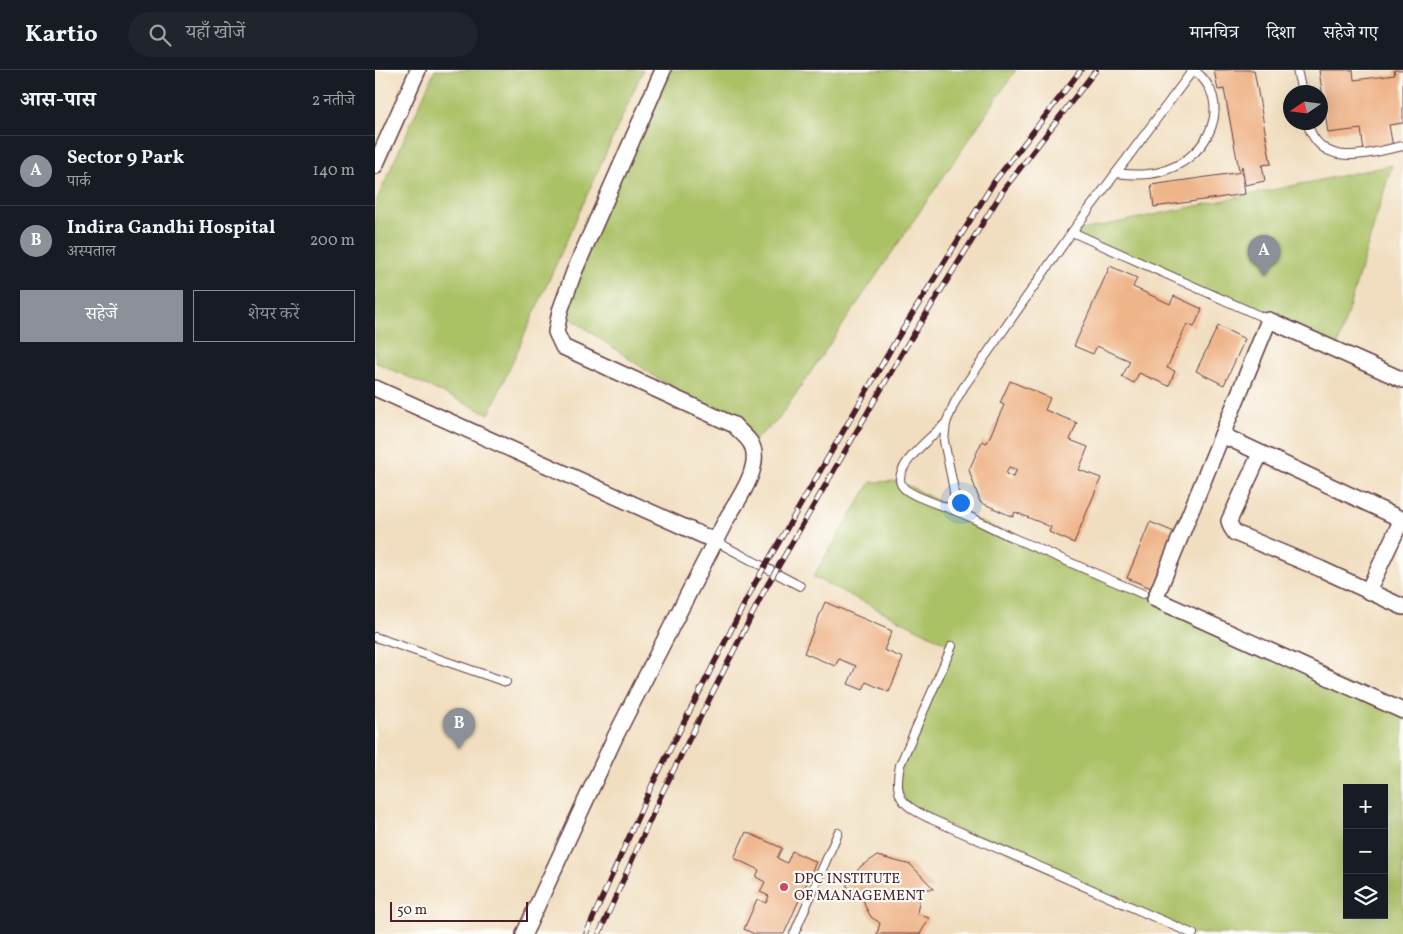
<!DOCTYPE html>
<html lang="hi">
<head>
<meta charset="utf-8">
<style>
	:root { --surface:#171b24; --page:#20242c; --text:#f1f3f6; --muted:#9ea1a6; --line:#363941; --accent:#8c9099 }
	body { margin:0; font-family:Vollkorn,"Noto Serif Devanagari",serif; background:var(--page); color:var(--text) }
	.controls { position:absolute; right:15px; bottom:15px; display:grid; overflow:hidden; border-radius:0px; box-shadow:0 5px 20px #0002 }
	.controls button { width:45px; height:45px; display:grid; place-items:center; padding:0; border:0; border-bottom:1px solid var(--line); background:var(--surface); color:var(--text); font:25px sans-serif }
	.compass { position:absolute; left:908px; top:15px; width:45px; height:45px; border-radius:50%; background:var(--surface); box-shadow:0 5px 20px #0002; rotate:257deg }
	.scale { position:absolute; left:15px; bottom:12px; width:138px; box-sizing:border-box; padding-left:5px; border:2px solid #4a1f2b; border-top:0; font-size:14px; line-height:18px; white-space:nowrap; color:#4a1f2b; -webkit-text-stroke:4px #fdfcf7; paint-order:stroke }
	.you { position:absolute; left:585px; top:432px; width:18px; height:18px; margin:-12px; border:4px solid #fff; border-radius:50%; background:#1a73e8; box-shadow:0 0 0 8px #1a73e833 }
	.badge { display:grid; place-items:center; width:32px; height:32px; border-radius:50%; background:var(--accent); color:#fff; font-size:16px; font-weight:700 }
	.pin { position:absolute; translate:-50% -41px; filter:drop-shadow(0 1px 2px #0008) }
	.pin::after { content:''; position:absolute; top:26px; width:18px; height:15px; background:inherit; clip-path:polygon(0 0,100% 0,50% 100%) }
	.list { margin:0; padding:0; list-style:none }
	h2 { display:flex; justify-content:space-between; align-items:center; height:65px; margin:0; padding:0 20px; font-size:21px }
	h2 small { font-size:16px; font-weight:400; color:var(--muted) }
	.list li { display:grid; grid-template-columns:32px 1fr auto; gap:15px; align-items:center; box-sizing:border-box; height:70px; padding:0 20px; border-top:1px solid var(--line) }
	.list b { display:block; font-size:19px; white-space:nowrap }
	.list p { margin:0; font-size:16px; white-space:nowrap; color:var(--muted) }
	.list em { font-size:16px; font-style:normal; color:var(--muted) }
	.actions { display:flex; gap:10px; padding:15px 20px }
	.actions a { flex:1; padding:11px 0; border:1px solid var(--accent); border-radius:0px; text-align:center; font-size:18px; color:var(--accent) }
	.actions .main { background:var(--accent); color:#fff }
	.icon { flex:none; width:28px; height:28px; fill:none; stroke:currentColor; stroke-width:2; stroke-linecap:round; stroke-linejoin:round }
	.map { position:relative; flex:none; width:1028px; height:864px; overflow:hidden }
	header { display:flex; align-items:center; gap:30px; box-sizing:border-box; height:70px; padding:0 25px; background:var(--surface); border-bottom:1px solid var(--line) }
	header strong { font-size:24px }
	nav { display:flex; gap:28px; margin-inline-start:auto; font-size:18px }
	.search { width:350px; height:45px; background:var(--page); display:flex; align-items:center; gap:12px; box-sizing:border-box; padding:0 18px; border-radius:28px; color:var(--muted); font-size:19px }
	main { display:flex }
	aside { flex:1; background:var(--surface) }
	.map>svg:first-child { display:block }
	.green { fill:#abc166; stroke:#7a7048; fill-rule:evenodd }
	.building { fill:#efb58a; fill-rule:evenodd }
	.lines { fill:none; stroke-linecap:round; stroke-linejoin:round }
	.lane-casing { stroke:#633c41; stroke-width:10 }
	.street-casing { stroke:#633c41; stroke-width:18 }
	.lane { stroke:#fff; stroke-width:8 }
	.street { stroke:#fff; stroke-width:15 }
	.rail-casing { stroke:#4a1f2b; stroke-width:5.5 }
	.rail { stroke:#fdfcf7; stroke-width:4; stroke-dasharray:11; stroke-linecap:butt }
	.poi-dot { fill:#d1495b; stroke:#fdfcf7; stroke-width:2 }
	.labels { text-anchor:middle; stroke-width:4.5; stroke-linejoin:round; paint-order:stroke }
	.poi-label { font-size:15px; fill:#4a1f2b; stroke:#fdfcf7; text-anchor:start }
</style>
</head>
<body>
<header>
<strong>Kartio</strong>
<div class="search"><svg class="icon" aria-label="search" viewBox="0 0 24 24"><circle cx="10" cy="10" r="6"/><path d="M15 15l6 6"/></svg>यहाँ खोजें</div>
<nav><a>मानचित्र</a><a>दिशा</a><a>सहेजे गए</a></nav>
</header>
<main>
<aside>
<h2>आस-पास<small>2 नतीजे</small></h2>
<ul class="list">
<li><span class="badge">A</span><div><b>Sector 9 Park</b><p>पार्क</p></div><em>140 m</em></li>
<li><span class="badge">B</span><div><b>Indira Gandhi Hospital</b><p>अस्पताल</p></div><em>200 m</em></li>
</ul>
<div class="actions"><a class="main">सहेजें</a><a>शेयर करें</a></div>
</aside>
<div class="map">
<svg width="1028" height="864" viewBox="0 0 1028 864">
	<rect width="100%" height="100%" fill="#fdfcf7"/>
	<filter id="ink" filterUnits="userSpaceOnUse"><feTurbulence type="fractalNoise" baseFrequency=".02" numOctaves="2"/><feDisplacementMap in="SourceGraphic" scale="10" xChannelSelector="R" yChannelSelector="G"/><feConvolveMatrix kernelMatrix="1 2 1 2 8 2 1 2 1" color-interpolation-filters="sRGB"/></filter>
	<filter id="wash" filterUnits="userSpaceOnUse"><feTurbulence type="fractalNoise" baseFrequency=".0096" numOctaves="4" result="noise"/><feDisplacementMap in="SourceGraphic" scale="20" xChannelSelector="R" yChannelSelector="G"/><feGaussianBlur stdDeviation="1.12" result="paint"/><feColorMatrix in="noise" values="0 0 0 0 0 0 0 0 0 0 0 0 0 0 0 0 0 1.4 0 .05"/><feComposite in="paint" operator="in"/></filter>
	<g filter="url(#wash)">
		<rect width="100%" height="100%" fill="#f1dec0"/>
		<g class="green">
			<polygon points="60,0 268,0 114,344 0,292 0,134"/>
			<polygon points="290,0 641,0 403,350 376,373 185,241"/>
			<polygon points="1017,95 961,281 697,162"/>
			<path d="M525 411 581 441 1028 639V864H815L534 737 522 710 577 576 438 507 496 412ZM972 718H1009V845H972Z"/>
		</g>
		<g id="blocks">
			<g class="building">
				<polygon points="839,0 879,0 896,94 887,95 890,111 870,115 867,96 866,99 864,100 849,19 843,20"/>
				<polygon points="944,0 978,0 979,10 1020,5 1019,0 1028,0 1028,53 1014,55 1018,77 989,81 986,59 953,63"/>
				<polygon points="867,102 870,124 779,137 776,115"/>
				<polygon points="735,196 762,208 758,217 795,234 799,226 827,239 819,257 812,254 792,298 800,301 794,316 764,303 759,313 747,307 755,291 722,276 718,284 699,276"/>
				<polygon points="843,256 870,269 849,315 821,301"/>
				<path d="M635 311 675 328 670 340 702 353 695 370 713 377 704 400 726 408 699 473 674 462 676 457 640 442 638 447 605 432 594 400 607 371 612 373 629 335 625 333ZM634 397 642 400 638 407 631 404Z"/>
				<polygon points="775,452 804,464 781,520 752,508"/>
				<polygon points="450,532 517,561 509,580 528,588 514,622 491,612 488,620 473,614 481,596 464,589 460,596 429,583"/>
				<polygon points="371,762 407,778 402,788 412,793 417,781 441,792 409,864 379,864 369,859 382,829 391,833 394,826 385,822 390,812 381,807 384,800 359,788"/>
				<polygon points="502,786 536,795 559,819 546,819 542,844 554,848 545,864 502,864 505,853 496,847 490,836 487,823 471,816 486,796"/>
			</g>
		</g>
	</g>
	<g filter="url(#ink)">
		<use href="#blocks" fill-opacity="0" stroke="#633c41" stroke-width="1"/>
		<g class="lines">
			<g class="lane-casing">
				<g id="lane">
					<polyline points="922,0 927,22"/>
					<path d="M932 52C946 101 992 83 1028 76"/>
					<path d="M741 103C759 105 775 106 791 100 834 86 860 32 819 0"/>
					<polyline points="697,162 894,250"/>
					<path d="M571 353C560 364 513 400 528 417 535 426 569 436 581 441"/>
					<polyline points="340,471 425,516"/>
					<polyline points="768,524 636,467 593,446 581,441 578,415 569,371 571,353 579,334 588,318 697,162 818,0"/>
					<polyline points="0,567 131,612"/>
					<path d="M577 576 525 695C518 728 527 735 556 749L818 864"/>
					<polyline points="419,864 463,763"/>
				</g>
			</g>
			<g class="street-casing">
				<g id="street">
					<polyline points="0,96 43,0"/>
					<polyline points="1028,310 894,250 780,529 1028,641"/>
					<polyline points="0,318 340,471"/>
					<polyline points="847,365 1028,450"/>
					<polyline points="885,384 854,451 856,457 860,463 946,499 1028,537"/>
					<polyline points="993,521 1027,449"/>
					<path d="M149 864 240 667 351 450C362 431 390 394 375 372 371 366 364 361 359 355L188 277 181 262 185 241 199 202 288 0"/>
				</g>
			</g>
			<use href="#lane" class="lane"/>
			<use href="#street" class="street"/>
			<g class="rail-casing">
				<g id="rail">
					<polyline points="211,864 277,715 379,515 520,272 619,112 706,0"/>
					<polyline points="224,864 288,721 389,521 530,278 629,119 721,0"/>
				</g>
			</g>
			<use href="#rail" class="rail"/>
		</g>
	</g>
	<circle class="poi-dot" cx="409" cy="817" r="5"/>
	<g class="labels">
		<g class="poi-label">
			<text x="419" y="813">DPC INSTITUTE<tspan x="419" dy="17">OF MANAGEMENT</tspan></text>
		</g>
	</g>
</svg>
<div class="controls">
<button>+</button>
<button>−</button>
<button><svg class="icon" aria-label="layers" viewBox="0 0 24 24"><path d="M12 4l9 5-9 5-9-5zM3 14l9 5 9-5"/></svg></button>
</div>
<svg class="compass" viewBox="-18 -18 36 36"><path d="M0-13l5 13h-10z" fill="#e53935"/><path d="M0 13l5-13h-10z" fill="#9ea1a6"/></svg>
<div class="scale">50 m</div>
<div class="you"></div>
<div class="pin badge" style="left:889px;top:206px">A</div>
<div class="pin badge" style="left:84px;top:679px">B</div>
</div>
</main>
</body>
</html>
